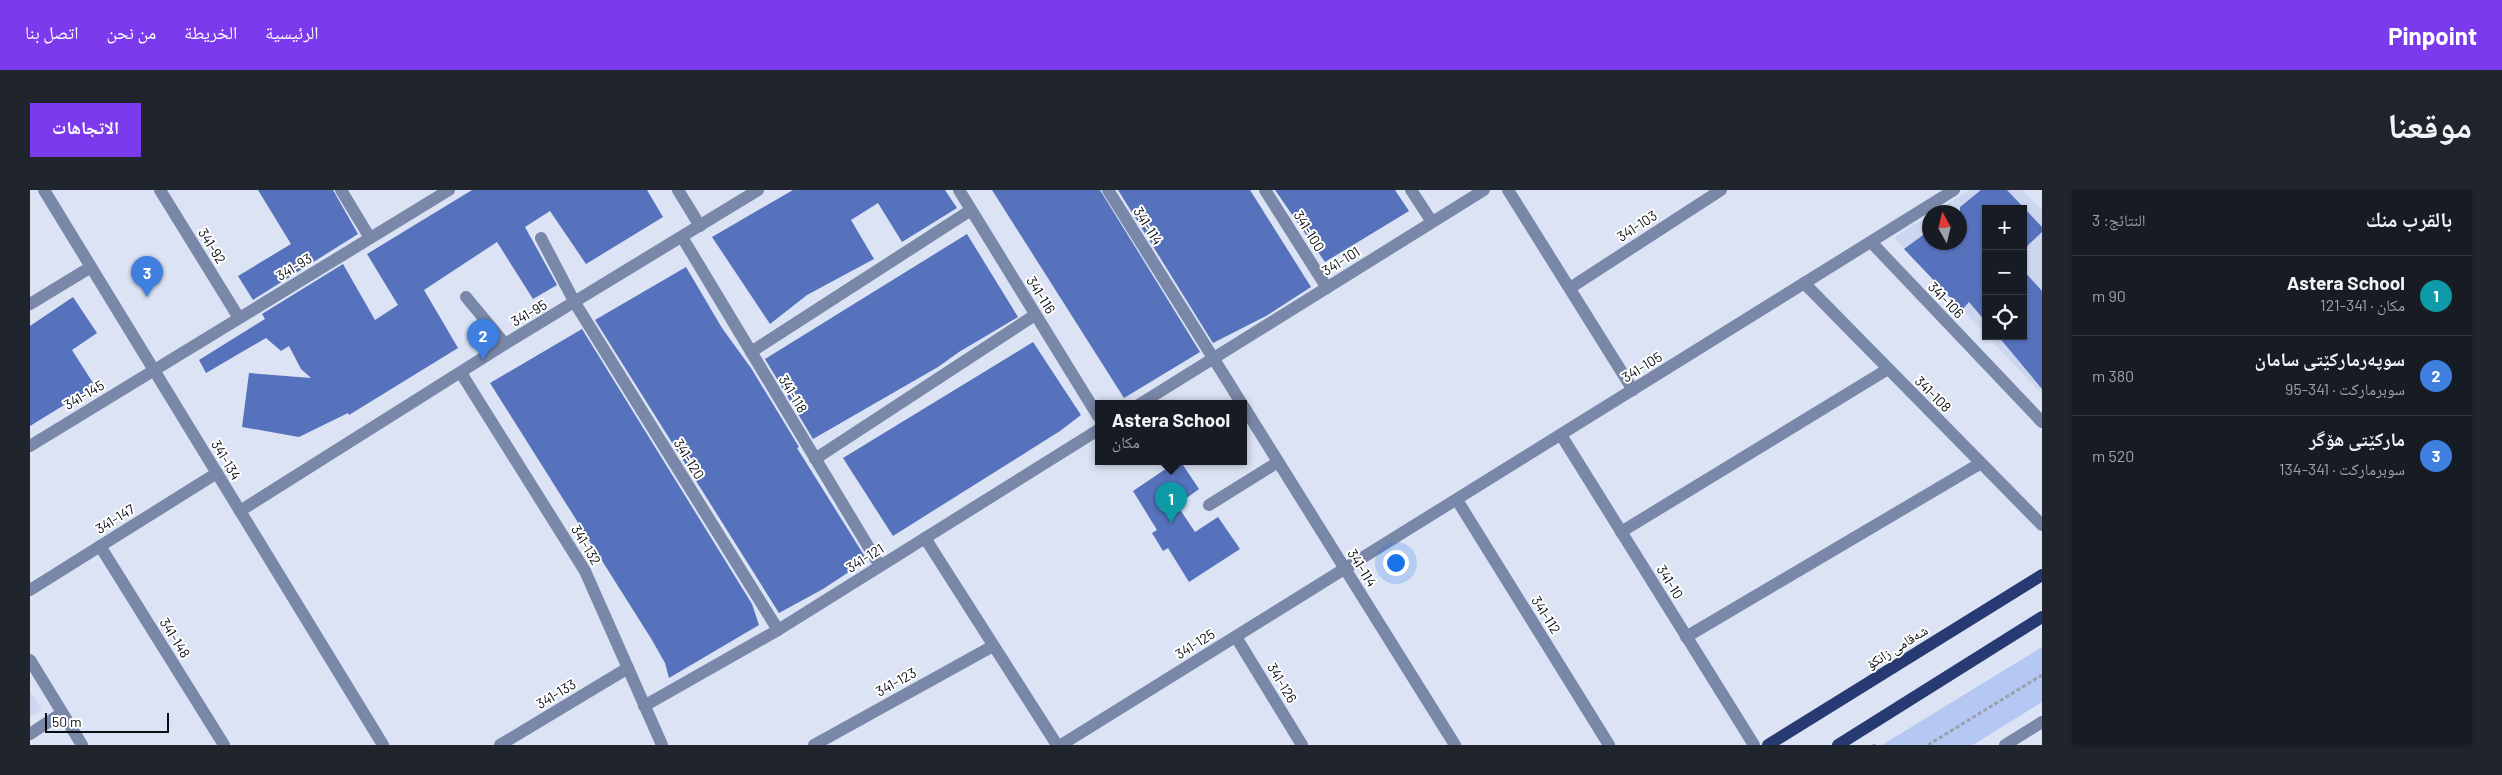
<!DOCTYPE html>
<html lang="ar">
<head>
<meta charset="utf-8">
<style>
	:root { --surface:#171b24; --page:#20242c; --text:#f1f3f6; --muted:#9ea1a6; --line:#363941; --accent:#7c3aed }
	body { margin:0; font-family:Barlow,"Noto Naskh Arabic",sans-serif; background:var(--page); color:var(--text); direction:rtl }
	.controls { position:absolute; right:15px; top:15px; display:grid; overflow:hidden; border-radius:0px; box-shadow:0 1px 4px #0004 }
	.controls button { width:45px; height:45px; display:grid; place-items:center; padding:0; border:0; border-bottom:1px solid var(--line); background:var(--surface); color:var(--text); font:25px sans-serif }
	.compass { position:absolute; left:1892px; top:15px; width:45px; height:45px; border-radius:50%; background:var(--surface); box-shadow:0 1px 4px #0004; rotate:352deg }
	.scale { position:absolute; left:15px; bottom:12px; width:124px; box-sizing:border-box; padding-left:5px; border:2px solid #0a0c11; border-top:0; font-size:14px; line-height:18px; white-space:nowrap; color:#0a0c11; -webkit-text-stroke:4px #fff; paint-order:stroke }
	.you { position:absolute; left:1365px; top:372px; width:18px; height:18px; margin:-12px; border:4px solid #fff; border-radius:50%; background:#1a73e8; box-shadow:0 0 0 8px #1a73e833 }
	.badge { display:grid; place-items:center; width:32px; height:32px; border-radius:50%; background:var(--accent); color:#fff; font-size:16px; font-weight:700 }
	.pin { position:absolute; translate:-50% -41px; filter:drop-shadow(0 1px 2px #0008) }
	.pin::after { content:''; position:absolute; top:26px; width:18px; height:15px; background:inherit; clip-path:polygon(0 0,100% 0,50% 100%) }
	.popup { position:absolute; left:1065px; top:210px; width:152px; height:65px; box-sizing:border-box; display:grid; place-content:center; border-radius:0px; background:var(--surface); filter:drop-shadow(0 1px 4px #0005); font-size:16px; white-space:nowrap; color:var(--muted) }
	.popup b { font-size:19px; color:var(--text) }
	.popup::after { content:''; position:absolute; left:50%; top:100%; margin-left:-10px; border:10px solid transparent; border-top-color:var(--surface) }
	.list { margin:0; padding:0; list-style:none }
	h2 { display:flex; justify-content:space-between; align-items:center; height:65px; margin:0; padding:0 20px; font-size:21px }
	h2 small { font-size:16px; font-weight:400; color:var(--muted) }
	.list li { display:grid; grid-template-columns:32px 1fr auto; gap:15px; align-items:center; box-sizing:border-box; height:80px; padding:0 20px; border-top:1px solid var(--line) }
	.list b { display:block; font-size:19px; white-space:nowrap }
	.list p { margin:0; font-size:16px; white-space:nowrap; color:var(--muted) }
	.list em { font-size:16px; font-style:normal; color:var(--muted) }
	.icon { flex:none; width:28px; height:28px; fill:none; stroke:currentColor; stroke-width:2; stroke-linecap:round; stroke-linejoin:round }
	.map { position:relative; flex:none; width:2012px; height:555px; overflow:hidden; direction:ltr; border-radius:0px }
	header { display:flex; align-items:center; gap:30px; box-sizing:border-box; height:70px; padding:0 25px; background:var(--accent); color:#fff }
	header strong { font-size:24px }
	nav { display:flex; gap:28px; margin-inline-start:auto; font-size:18px }
	.intro { display:flex; align-items:center; justify-content:space-between; box-sizing:border-box; height:120px; padding:0 30px }
	h1 { margin:0; font-size:35px }
	.button { padding:12px 22px; border-radius:0px; background:var(--accent); color:#fff; font-size:18px; font-weight:700 }
	main { display:flex; gap:30px; padding:0 30px }
	aside { flex:1; background:var(--surface); border-radius:0px; box-shadow:0 1px 4px #0004 }
	.map>svg:first-child { display:block }
	.built { fill:#ccd6ee }
	.green { fill:#b5c7f3 }
	.building { fill:#5672bc }
	.lines { fill:none; stroke-linecap:round; stroke-linejoin:round }
	.path { stroke:#9aa0ad; stroke-width:3; stroke-dasharray:4 2.5; stroke-linecap:butt }
	.minor { stroke:#7987a8; stroke-width:12 }
	.major { stroke:#273a73; stroke-width:12 }
	.labels { text-anchor:middle; stroke-width:4; stroke-linejoin:round; paint-order:stroke }
	.street-label { font-size:14px; fill:#0a0c11; stroke:#fff }
</style>
</head>
<body>
<header>
<strong>Pinpoint</strong>
<nav><a>الرئيسية</a><a>الخريطة</a><a>من نحن</a><a>اتصل بنا</a></nav>
</header>
<div class="intro"><h1>موقعنا</h1><a class="button">الاتجاهات</a></div>
<main>
<aside>
<h2>بالقرب منك<small>النتائج: 3</small></h2>
<ul class="list">
<li><span class="badge" style="background:#0f9aa8">1</span><div><b>Astera School</b><p>مكان · 341-121</p></div><em>90 m</em></li>
<li><span class="badge" style="background:#3f7fe0">2</span><div><b>سوپەرمارکێتی سامان</b><p>سوبرماركت · 341-95</p></div><em>380 m</em></li>
<li><span class="badge" style="background:#3f7fe0">3</span><div><b>مارکێتی ھۆگر</b><p>سوبرماركت · 341-134</p></div><em>520 m</em></li>
</ul>
</aside>
<div class="map">
<svg width="2012" height="555" viewBox="0 0 2012 555">
	<rect width="100%" height="100%" fill="#dbe3f4"/>
	<g class="built">
		<polygon points="1940,0 1992,0 2012,20 2012,204 1957,146 1993,146 1993,19 1956,19 1956,145 1866,50 1866,46 1899,25 1900,52 1930,52 1930,22 1904,22"/>
		<polygon points="0,501 12,520 0,527"/>
	</g>
	<polygon class="green" points="2012,457 2012,512 1943,555 1852,555"/>
	<g class="building">
		<polygon points="228,0 303,0 328,44 223,110 208,86 261,54"/>
		<polygon points="442,0 617,0 633,27 556,74 520,21 495,37 527,95 503,109 467,52 394,100 428,158 319,225 318,223 269,247 212,237 219,183 281,188 271,179 259,156 251,161 236,148 176,183 169,170 235,129 232,124 313,74 345,130 368,115 337,64"/>
		<polygon points="763,0 915,0 927,18 872,52 848,13 821,30 844,69 777,105 740,134 682,47"/>
		<polygon points="962,0 1070,0 1170,162 1094,208"/>
		<polygon points="1088,0 1220,0 1281,97 1236,126 1183,153"/>
		<polygon points="1245,0 1365,0 1379,21 1295,72"/>
		<polygon points="1951,0 1977,0 2012,37 2012,42 1993,60 1993,19 1956,19 1956,132 1939,112 1932,120 1874,59 1900,40 1900,52 1930,52 1930,17"/>
		<polygon points="937,44 988,127 929,162 908,177 783,249 735,169"/>
		<polygon points="656,77 692,138 721,178 769,257 767,258 837,370 793,399 749,423 565,130"/>
		<polygon points="1993,80 2012,101 2012,199 1968,146 1993,146"/>
		<polygon points="43,107 67,143 42,160 65,196 0,236 0,136"/>
		<polygon points="552,139 722,414 729,435 639,488 635,473 622,450 460,193"/>
		<polygon points="1003,152 1051,225 1030,241 863,346 813,268"/>
		<polygon points="1146,272 1151,272 1169,299 1147,315 1165,342 1188,327 1210,359 1159,392 1138,358 1133,361 1122,343 1127,340 1103,301"/>
	</g>
	<g class="lines">
		<g class="path">
			<polyline points="1844,554 1844,555"/>
			<polyline points="1898,555 2012,485"/>
		</g>
		<g class="minor">
			<polyline points="14,0 353,555"/>
			<polyline points="130,0 209,128"/>
			<polyline points="311,0 340,48"/>
			<polyline points="648,0 670,36"/>
			<polyline points="929,0 1068,226"/>
			<polyline points="1078,0 1212,214"/>
			<polyline points="1235,0 1297,98"/>
			<polyline points="1381,0 1402,32"/>
			<polyline points="1478,0 1603,200"/>
			<polyline points="652,47 850,376"/>
			<polyline points="511,48 545,113 748,440"/>
			<polyline points="1841,52 2012,232"/>
			<polyline points="1774,93 2012,335"/>
			<polyline points="1540,98 1691,0"/>
			<polyline points="436,107 475,154"/>
			<polyline points="0,114 61,77"/>
			<polyline points="721,162 941,20"/>
			<polyline points="431,183 555,381 632,555"/>
			<polyline points="1110,214 1454,0"/>
			<polyline points="1214,217 1425,555"/>
			<polyline points="1531,245 1724,555"/>
			<polyline points="0,256 419,0"/>
			<polyline points="785,269 1005,125"/>
			<polyline points="1427,310 1579,555"/>
			<polyline points="1179,315 1248,272"/>
			<polyline points="210,321 475,154 728,0"/>
			<polyline points="1591,342 1858,179"/>
			<polyline points="895,348 1027,555"/>
			<polyline points="70,356 194,555"/>
			<polyline points="0,400 187,283"/>
			<polyline points="1206,447 1272,555"/>
			<polyline points="1656,447 1951,273"/>
			<polyline points="0,470 52,555"/>
			<polyline points="614,516 748,440 1068,240"/>
			<polyline points="0,544 32,523"/>
			<polyline points="470,555 598,478"/>
			<polyline points="784,555 963,456"/>
			<polyline points="1031,555 1924,0"/>
			<polyline points="1975,555 2012,532"/>
		</g>
		<g class="major">
			<polyline points="1738,555 2012,385"/>
			<polyline points="1808,555 2012,427"/>
		</g>
	</g>
	<g class="labels">
		<g class="street-label">
			<text transform="translate(1118 36) rotate(58)" y="5">341-114</text>
			<text transform="translate(1607 36) rotate(-33)" y="5">341-103</text>
			<text transform="translate(1279 41) rotate(58)" y="5">341-100</text>
			<text transform="translate(182 56) rotate(58)" y="5">341-92</text>
			<text transform="translate(1311 71) rotate(-32)" y="5">341-101</text>
			<text transform="translate(264 77) rotate(-31)" y="5">341-93</text>
			<text transform="translate(1011 105) rotate(58)" y="5">341-116</text>
			<text transform="translate(1916 110) rotate(46)" y="5">341-106</text>
			<text transform="translate(499 123) rotate(-30)" y="5">341-95</text>
			<text transform="translate(1612 177) rotate(-32)" y="5">341-105</text>
			<text transform="translate(763 204) rotate(59)" y="5">341-118</text>
			<text transform="translate(1903 204) rotate(45)" y="5">341-108</text>
			<text transform="translate(54 205) rotate(-31)" y="5">341-145</text>
			<text transform="translate(659 269) rotate(58)" y="5">341-120</text>
			<text transform="translate(196 270) rotate(59)" y="5">341-134</text>
			<text transform="translate(85 329) rotate(-32)" y="5">341-147</text>
			<text transform="translate(556 355) rotate(59)" y="5">341-132</text>
			<text transform="translate(835 368) rotate(-32)" y="5">341-121</text>
			<text transform="translate(1332 378) rotate(58)" y="5">341-114</text>
			<text transform="translate(1640 392) rotate(58)" y="5">341-10</text>
			<text transform="translate(1516 425) rotate(58)" y="5">341-112</text>
			<text transform="translate(145 448) rotate(58)" y="5">341-148</text>
			<text transform="translate(1165 454) rotate(-32)" y="5">341-125</text>
			<text transform="translate(1867 457) rotate(-32)" y="5">شەقامی زانکۆ</text>
			<text transform="translate(866 492) rotate(-29)" y="5">341-123</text>
			<text transform="translate(1252 493) rotate(59)" y="5">341-126</text>
			<text transform="translate(526 504) rotate(-31)" y="5">341-133</text>
		</g>
	</g>
</svg>
<div class="controls">
<button>+</button>
<button>−</button>
<button><svg class="icon" aria-label="locate" viewBox="0 0 24 24"><circle cx="12" cy="12" r="6"/><path d="M12 2v4M12 18v4M2 12h4M18 12h4"/></svg></button>
</div>
<svg class="compass" viewBox="-18 -18 36 36"><path d="M0-13l5 13h-10z" fill="#e53935"/><path d="M0 13l5-13h-10z" fill="#9ea1a6"/></svg>
<div class="scale">50 m</div>
<div class="you"></div>
<div class="pin badge" style="left:1141px;top:333px;background:#0f9aa8">1</div>
<div class="popup"><b>Astera School</b>مكان</div>
<div class="pin badge" style="left:453px;top:170px;background:#3f7fe0">2</div>
<div class="pin badge" style="left:117px;top:107px;background:#3f7fe0">3</div>
</div>
</main>
</body>
</html>
